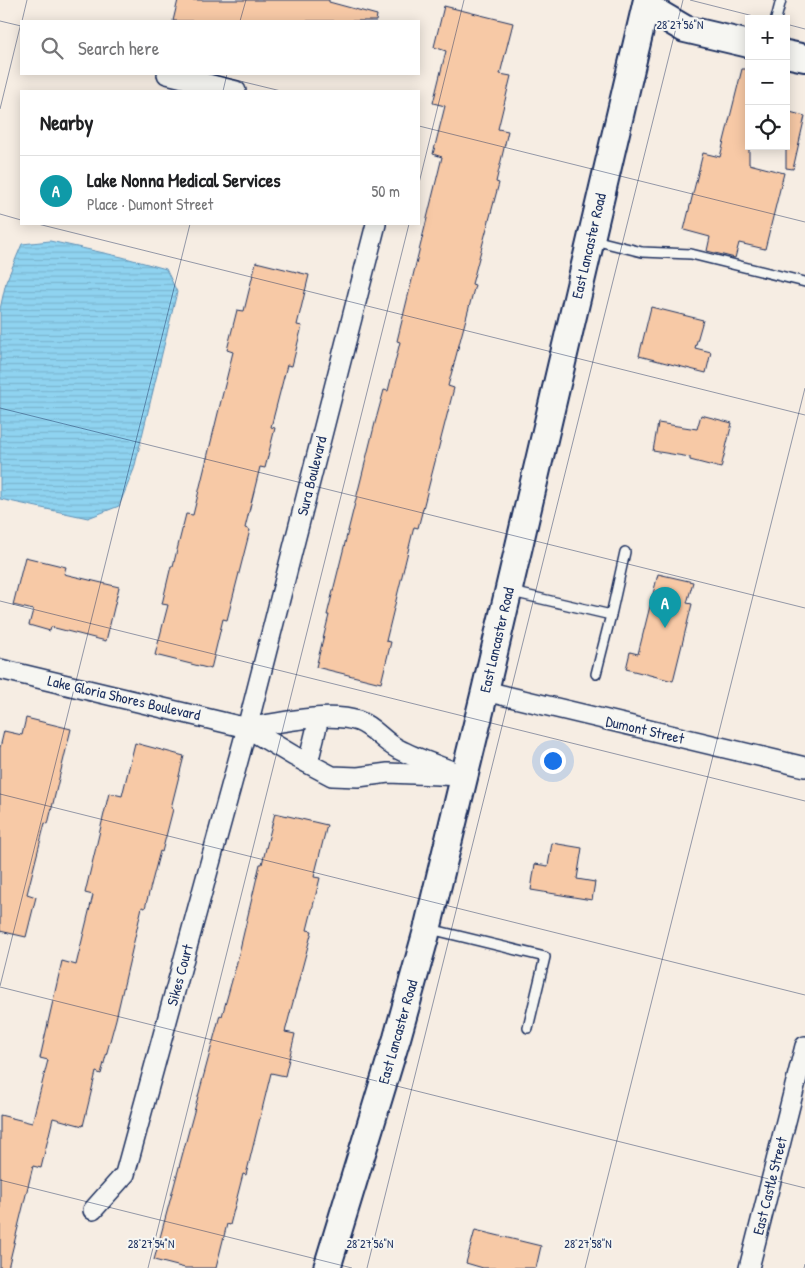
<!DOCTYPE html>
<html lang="en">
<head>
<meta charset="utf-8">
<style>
	:root { --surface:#fff; --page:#f6f6f6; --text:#202124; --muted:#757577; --line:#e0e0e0; --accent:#ea580c }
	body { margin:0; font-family:"Patrick Hand",sans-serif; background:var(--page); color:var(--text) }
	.controls { position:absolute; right:15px; top:15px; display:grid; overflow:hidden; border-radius:0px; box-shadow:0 2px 12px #0003 }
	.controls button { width:45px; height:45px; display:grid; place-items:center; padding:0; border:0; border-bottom:1px solid var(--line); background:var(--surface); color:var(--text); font:25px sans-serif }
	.you { position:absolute; left:552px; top:760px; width:18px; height:18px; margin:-12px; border:4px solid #fff; border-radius:50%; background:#1a73e8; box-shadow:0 0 0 8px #1a73e833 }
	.badge { display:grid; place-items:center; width:32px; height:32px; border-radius:50%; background:var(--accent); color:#fff; font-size:16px; font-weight:700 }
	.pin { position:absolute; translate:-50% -41px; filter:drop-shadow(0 1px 2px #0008) }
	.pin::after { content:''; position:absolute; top:26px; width:18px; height:15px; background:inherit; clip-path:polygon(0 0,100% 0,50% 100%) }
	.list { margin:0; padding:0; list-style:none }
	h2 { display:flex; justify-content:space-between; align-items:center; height:65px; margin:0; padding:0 20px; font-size:21px }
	h2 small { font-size:16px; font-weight:400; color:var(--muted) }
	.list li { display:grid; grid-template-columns:32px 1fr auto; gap:15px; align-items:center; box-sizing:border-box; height:70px; padding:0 20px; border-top:1px solid var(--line) }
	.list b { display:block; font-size:19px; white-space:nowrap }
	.list p { margin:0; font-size:16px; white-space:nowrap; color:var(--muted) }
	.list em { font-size:16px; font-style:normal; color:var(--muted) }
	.icon { flex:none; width:28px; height:28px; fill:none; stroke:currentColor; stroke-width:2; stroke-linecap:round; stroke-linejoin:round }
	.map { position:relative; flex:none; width:805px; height:1268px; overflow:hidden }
	.search { position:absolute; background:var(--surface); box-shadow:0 2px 12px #0003; left:20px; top:20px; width:400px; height:55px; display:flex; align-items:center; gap:12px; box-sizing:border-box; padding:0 18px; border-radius:0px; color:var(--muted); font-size:19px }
	.panel { position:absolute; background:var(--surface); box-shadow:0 2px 12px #0003; left:20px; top:90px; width:400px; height:135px; border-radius:0px }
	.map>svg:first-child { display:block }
	.water { fill:url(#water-rules); stroke:#6191b6 }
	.building { fill:#f7c9a6; stroke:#1b2f5e }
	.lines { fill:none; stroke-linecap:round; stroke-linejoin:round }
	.lane-casing { stroke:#1b2f5e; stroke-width:12 }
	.street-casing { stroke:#1b2f5e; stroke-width:22 }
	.secondary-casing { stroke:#1b2f5e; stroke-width:30 }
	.lane { stroke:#f6f6f2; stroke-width:9 }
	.street { stroke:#f6f6f2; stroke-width:19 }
	.secondary { stroke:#f6f6f2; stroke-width:26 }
	.ticks { fill:none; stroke:#1b2f5e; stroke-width:1; stroke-opacity:0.45 }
	.labels { text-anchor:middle; stroke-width:4; stroke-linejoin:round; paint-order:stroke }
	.street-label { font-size:15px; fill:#1b2f5e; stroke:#f6f6f2 }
	.ticks-label { font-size:12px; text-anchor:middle; fill:#1b2f5e; stroke:#f6f6f2; stroke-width:4; stroke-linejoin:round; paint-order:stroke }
</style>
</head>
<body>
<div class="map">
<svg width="805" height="1268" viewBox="0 0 805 1268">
	<defs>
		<pattern id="water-rules" width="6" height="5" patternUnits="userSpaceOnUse" patternTransform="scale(1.25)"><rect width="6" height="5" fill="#8fd3f0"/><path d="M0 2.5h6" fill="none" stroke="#7bb5d0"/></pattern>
	</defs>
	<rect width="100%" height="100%" fill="#f6ede3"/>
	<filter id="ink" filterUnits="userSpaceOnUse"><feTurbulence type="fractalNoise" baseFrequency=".02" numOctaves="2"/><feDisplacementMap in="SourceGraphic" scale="10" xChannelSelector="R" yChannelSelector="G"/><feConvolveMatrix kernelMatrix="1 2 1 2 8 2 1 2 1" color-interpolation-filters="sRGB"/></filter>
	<g filter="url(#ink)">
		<polygon class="water" points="50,241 122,257 166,269 177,292 134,469 119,506 88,518 0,499 0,309 6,282 22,244"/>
		<g class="building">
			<polygon points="178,0 329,0 329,2 377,15 376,21 173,21"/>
			<polygon points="444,6 513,23 500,74 511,76 498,129 508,131 496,182 499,183 472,284 475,285 448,386 454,388 418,528 414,527 386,641 391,642 381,683 316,667 329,615 327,615 375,423 384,390 388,391 400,342 397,341 409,292 442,157 433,154 445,106 433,103 446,51 434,47"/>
			<polygon points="742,69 749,69 749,164 784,173 765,249 739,243 735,258 707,251 710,237 684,230 703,153 720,157"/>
			<polygon points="786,111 805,116 793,169 786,168"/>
			<polygon points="256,262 309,275 297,325 302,326 292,366 287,365 271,427 275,428 265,468 260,467 245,528 250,530 227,620 223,619 211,669 155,655 168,605 162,604 171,566 173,566 186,514 193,515 233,352 227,350 237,310 244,311"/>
			<polygon points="651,307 703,320 695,348 711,352 706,373 639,356"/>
			<polygon points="701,415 732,423 721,468 690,460 690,457 653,451 658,423 697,429"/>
			<polygon points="25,557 66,567 64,574 119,587 106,641 51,627 50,631 29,625 33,610 13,605"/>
			<polygon points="658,574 693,582 687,603 692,604 673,681 626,669 630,652 638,654"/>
			<polygon points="26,718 71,729 48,824 45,823 27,894 36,897 26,937 0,931 0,748 4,731 22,735"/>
			<polygon points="135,743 184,756 171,808 173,809 162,852 160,851 145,908 142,907 116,1019 101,1074 96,1072 83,1126 53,1118 41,1168 33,1166 8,1268 0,1268 0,1115 32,1123 48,1060 40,1058 62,961 76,965 93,895 85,893 109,793 122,796"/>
			<polygon points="275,813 327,825 314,877 320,878 307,930 312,931 285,1032 295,1034 285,1076 271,1073 246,1175 243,1174 230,1225 227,1224 216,1268 185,1268 154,1260 220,1015 222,1016 236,966 260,864 262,864"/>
			<polygon points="552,843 582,848 577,879 595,882 592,900 531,890 535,864 548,866"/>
			<polygon points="475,1230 541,1246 536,1268 483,1268 466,1263"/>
		</g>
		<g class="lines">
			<g class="lane-casing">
				<g id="lane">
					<polyline points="776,19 781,0"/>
					<polyline points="594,240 642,252 691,254 805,282"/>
					<polyline points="512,592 611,615"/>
					<polyline points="596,674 611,615 625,552"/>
					<polyline points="430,929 545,957 528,1028"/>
				</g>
			</g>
			<g class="street-casing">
				<g id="street">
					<polyline points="167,74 236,91"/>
					<polyline points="0,669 247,728 294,756 332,776 358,777 388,773 464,776"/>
					<polyline points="485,691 805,767"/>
					<path d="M247 728C278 723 329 711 358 721 373 726 384 742 398 749 415 758 434 764 452 771"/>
					<polyline points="308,763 319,718"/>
					<polyline points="93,1210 125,1174 247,728 376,224"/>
					<polyline points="749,1268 805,1046"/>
				</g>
			</g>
			<g class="secondary-casing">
				<g id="secondary">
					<polyline points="646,6 685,29 749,44"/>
					<polyline points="786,54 805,58"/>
					<polyline points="327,1268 397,1038 426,934 485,691 647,0"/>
				</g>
			</g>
			<use href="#lane" class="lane"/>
			<use href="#street" class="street"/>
			<use href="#secondary" class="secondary"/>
		</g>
	</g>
	<path class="ticks" d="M690 0 765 19M0 21 21 26M22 21 27 0M240 21 246 0M786 24 805 29M211 74 281 91M223 91 227 74M0 109 21 23M419 126 805 222M419 183 464 0M0 214 21 220M38 224 805 415M0 408 805 608M0 601 805 801M0 794 805 995M0 986 190 224M0 987 805 1188M0 1180 352 1268M148 1268 409 224M367 1268 683 0M585 1268 805 388M804 1268 805 1264"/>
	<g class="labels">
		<g class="street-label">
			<text transform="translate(589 246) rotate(-77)" y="5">East Lancaster Road</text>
			<text transform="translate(312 476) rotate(-76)" y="5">Sura Boulevard</text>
			<text transform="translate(497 640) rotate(-77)" y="5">East Lancaster Road</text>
			<text transform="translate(124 698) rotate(13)" y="5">Lake Gloria Shores Boulevard</text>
			<text transform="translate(645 730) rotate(13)" y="5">Dumont Street</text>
			<text transform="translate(180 975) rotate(-75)" y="5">Sikes Court</text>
			<text transform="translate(398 1032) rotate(-74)" y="5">East Lancaster Road</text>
			<text transform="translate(770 1186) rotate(-76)" y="5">East Castle Street</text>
		</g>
	</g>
	<g class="ticks-label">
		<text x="680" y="29">28°27'56"N</text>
		<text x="151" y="1248">28°27'54"N</text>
		<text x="370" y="1248">28°27'56"N</text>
		<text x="588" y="1248">28°27'58"N</text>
	</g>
</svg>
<div class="controls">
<button>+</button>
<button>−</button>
<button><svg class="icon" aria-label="locate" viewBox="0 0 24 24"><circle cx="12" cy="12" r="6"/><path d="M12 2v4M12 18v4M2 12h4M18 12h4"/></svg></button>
</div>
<div class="you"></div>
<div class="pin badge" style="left:665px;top:628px;background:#0f9aa8">A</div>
<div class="search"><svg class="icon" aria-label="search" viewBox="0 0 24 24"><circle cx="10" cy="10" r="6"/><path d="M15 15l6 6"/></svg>Search here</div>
<section class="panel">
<h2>Nearby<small></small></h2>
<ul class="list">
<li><span class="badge" style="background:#0f9aa8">A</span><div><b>Lake Nonna Medical Services</b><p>Place · Dumont Street</p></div><em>50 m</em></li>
</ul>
</section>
</div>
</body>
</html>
